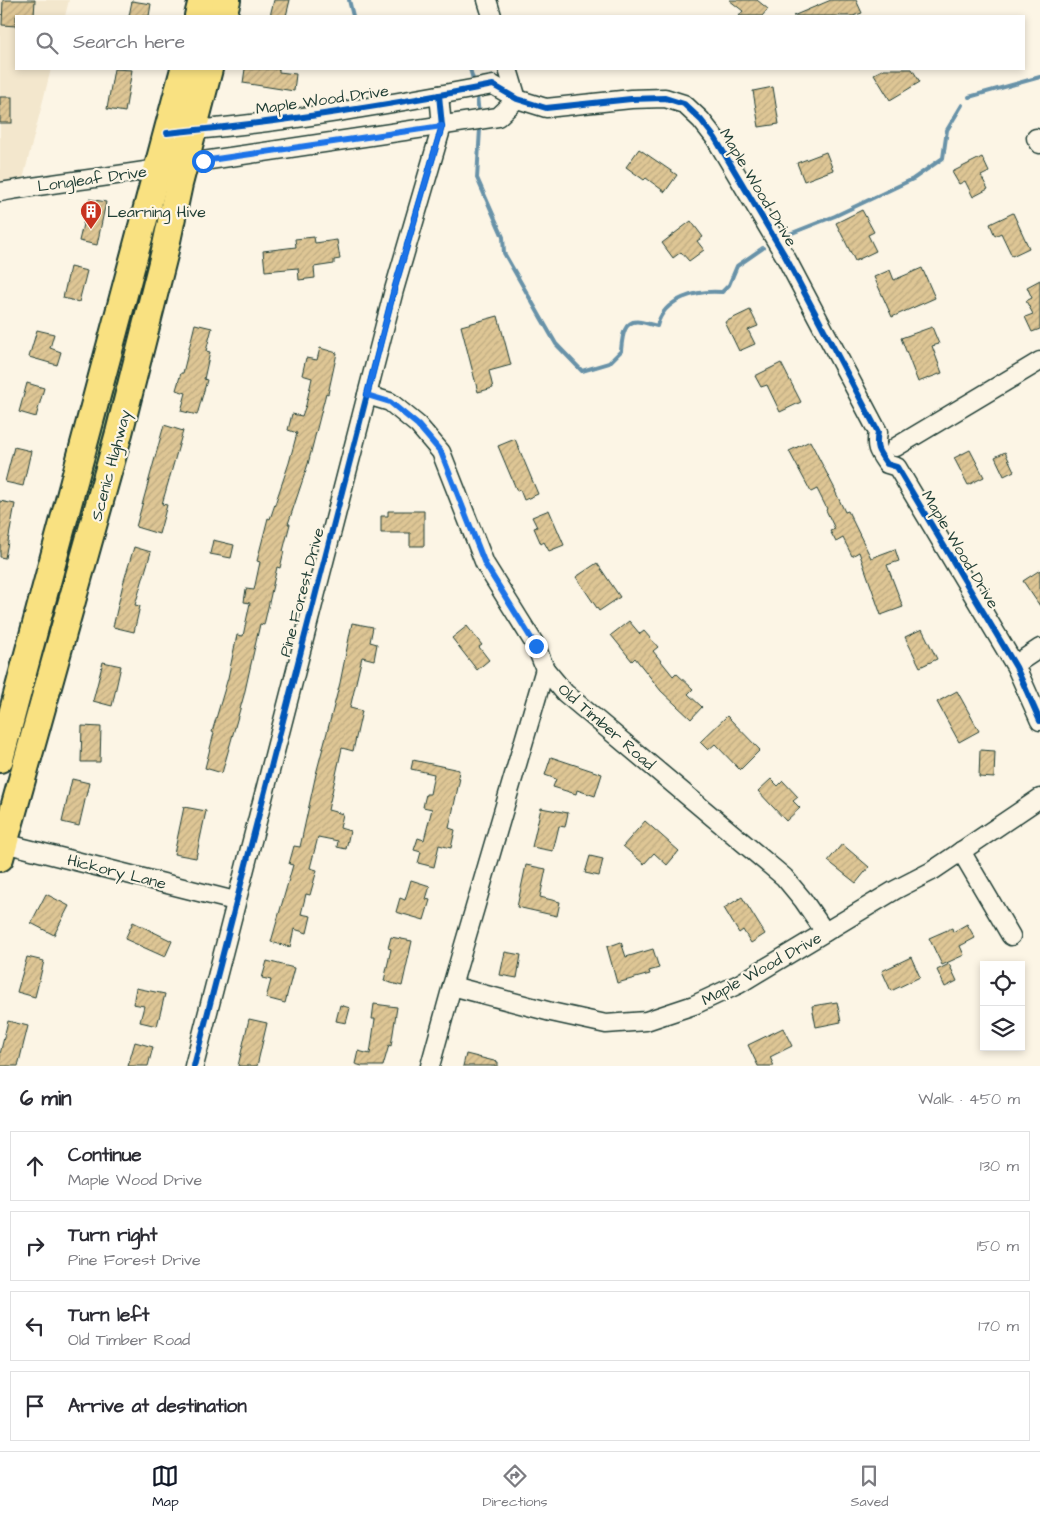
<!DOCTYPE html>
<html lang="en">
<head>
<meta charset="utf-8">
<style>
	:root { --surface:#fff; --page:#f2f2f3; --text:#2b2b33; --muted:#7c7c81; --line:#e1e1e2; --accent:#111827 }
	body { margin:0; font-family:"Architects Daughter",sans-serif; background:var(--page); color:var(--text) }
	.controls { position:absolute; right:15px; bottom:15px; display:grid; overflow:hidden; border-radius:0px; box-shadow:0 2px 8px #0003 }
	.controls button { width:45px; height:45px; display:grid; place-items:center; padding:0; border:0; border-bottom:1px solid var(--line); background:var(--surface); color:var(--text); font:25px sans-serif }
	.stop { position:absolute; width:15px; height:15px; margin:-11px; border:4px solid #1a73e8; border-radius:50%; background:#fff }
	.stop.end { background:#1a73e8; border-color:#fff; box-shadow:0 1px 5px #0008 }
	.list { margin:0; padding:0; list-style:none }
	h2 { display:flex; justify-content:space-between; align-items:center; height:65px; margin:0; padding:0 20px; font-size:21px }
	h2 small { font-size:16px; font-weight:400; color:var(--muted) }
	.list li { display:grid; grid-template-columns:32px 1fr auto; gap:15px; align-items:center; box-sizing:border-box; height:70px; margin:0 10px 10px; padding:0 10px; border:1px solid var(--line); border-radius:0px }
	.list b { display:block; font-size:19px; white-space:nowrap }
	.list p { margin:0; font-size:16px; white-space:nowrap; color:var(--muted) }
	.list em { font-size:16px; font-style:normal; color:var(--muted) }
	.icon { flex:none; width:28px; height:28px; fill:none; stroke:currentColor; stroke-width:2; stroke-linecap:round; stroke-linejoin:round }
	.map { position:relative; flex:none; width:1040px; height:1066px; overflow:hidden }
	.search { position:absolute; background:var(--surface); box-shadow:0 2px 8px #0003; left:15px; right:15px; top:15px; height:55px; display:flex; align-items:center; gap:12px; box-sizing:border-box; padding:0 18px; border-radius:0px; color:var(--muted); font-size:19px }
	.sheet { height:385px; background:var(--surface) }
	nav { display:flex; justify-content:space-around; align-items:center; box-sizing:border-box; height:70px; border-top:1px solid var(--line); background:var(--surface); font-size:14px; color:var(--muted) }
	nav a { display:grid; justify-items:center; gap:2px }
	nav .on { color:var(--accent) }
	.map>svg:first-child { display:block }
	.built { fill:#f3e7cd }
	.grass { fill:url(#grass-dots); stroke:#728d64 }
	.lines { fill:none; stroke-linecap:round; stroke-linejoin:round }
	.stream { stroke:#6892a8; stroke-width:4 }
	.building { fill:url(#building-hatch); stroke:#1f3d34 }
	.minor-casing { stroke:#1f3d34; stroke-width:21 }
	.highway-casing { stroke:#1f3d34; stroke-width:30 }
	.minor { stroke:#fcf5e5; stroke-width:18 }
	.highway { stroke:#f9e181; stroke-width:26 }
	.cycleway-casing { stroke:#fcf5e5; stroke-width:9 }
	.cycleway { stroke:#0057b8; stroke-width:6 }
	.route { stroke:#1a73e8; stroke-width:6 }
	.labels { text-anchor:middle; stroke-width:4.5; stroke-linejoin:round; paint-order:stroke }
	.street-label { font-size:16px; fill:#1f3d34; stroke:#fcf5e5 }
	.poi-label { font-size:16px; fill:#1f3d34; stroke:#fcf5e5; text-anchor:start }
</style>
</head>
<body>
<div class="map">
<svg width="1040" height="1066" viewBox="0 0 1040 1066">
	<defs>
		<pattern id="grass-dots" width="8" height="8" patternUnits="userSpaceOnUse" patternTransform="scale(1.25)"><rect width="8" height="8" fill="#c5dd93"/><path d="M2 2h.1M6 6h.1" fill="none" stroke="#a9bf7f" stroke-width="1.8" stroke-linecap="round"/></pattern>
		<pattern id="building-hatch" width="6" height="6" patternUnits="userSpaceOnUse" patternTransform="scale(1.25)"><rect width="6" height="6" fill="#dec695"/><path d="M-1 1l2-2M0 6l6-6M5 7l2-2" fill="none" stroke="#beab81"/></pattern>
	</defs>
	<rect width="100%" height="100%" fill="#fcf5e5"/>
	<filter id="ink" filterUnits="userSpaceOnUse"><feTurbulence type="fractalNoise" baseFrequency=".02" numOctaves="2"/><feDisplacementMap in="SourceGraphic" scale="10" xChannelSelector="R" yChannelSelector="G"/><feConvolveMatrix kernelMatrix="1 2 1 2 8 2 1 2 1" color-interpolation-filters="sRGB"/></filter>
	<g filter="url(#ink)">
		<polygon class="built" points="0,0 69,0 65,16 16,16 16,69 51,69 22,183 0,187"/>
		<polygon class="grass" points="112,368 119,371 119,375 47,647 39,645"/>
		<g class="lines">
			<g class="stream">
				<polyline points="349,0 353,16"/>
				<polyline points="470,69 473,79"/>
				<polyline points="477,96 479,115"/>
				<polyline points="969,97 1040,77"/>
				<path d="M480 129 477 178 503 237 504 253 556 344 582 371 609 363 621 351C622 339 623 318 641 322 647 323 652 325 657 326 664 298 697 290 722 292L729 285 737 266 763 248"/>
				<polyline points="782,237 835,216 913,179 943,158 947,130 962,105"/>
			</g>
		</g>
		<g class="building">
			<polygon points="3,0 35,0 34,16 16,16 16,26 2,25"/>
			<polygon points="274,0 290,0 286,16 270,16"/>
			<polygon points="729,0 757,0 768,9 762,16 739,16 743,11"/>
			<polygon points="831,0 856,0 862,13 853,16 793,16"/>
			<polygon points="132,1 151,4 149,16 129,16"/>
			<polygon points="114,69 132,70 125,112 107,109"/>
			<polygon points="245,69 279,69 279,72 296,74 294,91 243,83"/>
			<polygon points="884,69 912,69 920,82 890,100 874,74"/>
			<polygon points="773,87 779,124 759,127 753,91"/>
			<rect x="0" y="97" width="12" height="26"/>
			<polygon points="639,149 677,175 665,192 646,178 644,180 626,167"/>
			<polygon points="826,152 833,170 804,181 797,163"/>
			<polygon points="982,157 989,172 981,176 988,189 973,197 965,181 959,184 952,172"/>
			<polygon points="89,199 106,202 97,245 79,241"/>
			<polygon points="862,210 874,232 868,235 876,251 855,261 836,223"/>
			<polygon points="1013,213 1029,248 1012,256 1001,233 995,236 990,224"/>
			<polygon points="691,221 703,237 697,241 704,250 689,261 681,252 673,258 662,243"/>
			<polygon points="314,237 315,243 337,240 340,259 334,260 334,264 314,267 315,278 299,280 298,268 265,271 263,251 296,247 295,239"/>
			<polygon points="70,267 87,271 79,302 63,298"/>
			<polygon points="922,268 935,298 892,317 874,277 890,270 894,280"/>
			<polygon points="1040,280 1040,329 1032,332 1025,317 1033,314 1026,301 1032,298 1027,287"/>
			<polygon points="750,310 758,326 748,330 755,344 739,351 725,322"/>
			<polygon points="498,316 511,365 489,371 493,388 478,392 461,326"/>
			<polygon points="195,324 212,328 206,351 210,352 204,379 207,380 197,415 181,411 186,393 176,390 181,373 183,373"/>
			<polygon points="932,327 939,344 932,346 942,373 918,382 901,338"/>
			<polygon points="37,330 54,334 50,348 61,352 57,365 29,357"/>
			<polygon points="320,348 337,353 328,394 326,393 308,464 288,524 290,524 283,551 284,551 280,568 277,567 264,625 260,624 244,695 222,773 205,768 214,733 212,732 228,678 237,635 243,636 250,603 244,602 246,589 254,590 260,562 257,561 268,518 270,519 289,463 297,433 288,430 292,414 302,416 306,405 312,378 302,375 306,358 317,360"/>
			<polygon points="781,363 801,402 780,412 767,385 761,387 755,376"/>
			<polygon points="27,383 44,388 36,417 19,412"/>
			<polygon points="164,425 183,431 162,504 167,505 159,534 136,527"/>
			<polygon points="515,439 538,494 524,500 520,490 517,491 498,446"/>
			<polygon points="810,441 836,491 835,491 845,512 848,511 871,558 895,549 899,561 887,565 903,607 881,615 859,552 852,556 843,538 836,542 830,531 835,529 826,510 827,509 817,489 811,492 789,451"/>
			<polygon points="14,447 31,451 23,486 5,482"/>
			<polygon points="970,450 984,477 968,485 954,458"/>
			<polygon points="1005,452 1014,471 1004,476 995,457"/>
			<polygon points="0,501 15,504 5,558 0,557"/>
			<polygon points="549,510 564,545 549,551 544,542 541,544 534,528 537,527 532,517"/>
			<polygon points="388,511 424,511 424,546 410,546 410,533 381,533 381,516 388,516"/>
			<polygon points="213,540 234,545 231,558 210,554"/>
			<polygon points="134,547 151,552 135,605 140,606 134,632 113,627 123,584"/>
			<polygon points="597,563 620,597 599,611 576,577"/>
			<polygon points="1040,570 1040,606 1023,581"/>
			<polygon points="629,621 640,634 644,631 658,647 653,651 673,676 676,673 693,689 688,694 702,707 691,719 661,691 635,658 632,661 611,635"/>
			<polygon points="352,623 373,627 370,642 377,644 374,660 362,657 350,708 362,711 353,751 342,748 328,810 343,814 340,828 350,831 346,849 337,847 338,841 318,837 310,868 317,870 310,895 306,894 301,914 311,916 307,933 294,929 290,947 271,942 293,865 289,864 294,846 300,847 316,774 340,683"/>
			<polygon points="467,626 482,645 479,647 489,660 477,670 452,638"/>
			<polygon points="922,629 937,659 920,667 905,637"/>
			<polygon points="103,662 121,666 112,706 93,701"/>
			<polygon points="957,691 979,731 959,742 937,702"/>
			<polygon points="727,716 760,750 740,770 715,744 708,750 700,742"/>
			<polygon points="82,726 101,727 100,762 81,762"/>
			<polygon points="980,750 995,751 994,778 979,777"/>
			<polygon points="551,757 602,774 595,796 577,790 576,794 553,787 556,779 545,775"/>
			<polygon points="413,760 459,770 458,777 460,778 449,828 455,830 451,848 439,845 434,867 418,863 421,852 414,850 418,838 424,840 432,809 423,807 426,794 430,794 434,774 411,769"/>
			<polygon points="72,779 89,783 79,826 62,822"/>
			<polygon points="771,779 778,786 783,781 798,797 793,801 800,808 786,821 758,791"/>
			<polygon points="184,807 206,811 196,858 174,854"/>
			<polygon points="541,808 568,813 565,827 559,826 553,851 532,847"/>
			<polygon points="645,821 679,851 667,865 654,853 644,864 623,846"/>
			<polygon points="842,844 869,867 856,883 828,861"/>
			<polygon points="590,856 603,859 599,876 585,873"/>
			<polygon points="526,865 546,869 540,897 560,902 557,916 517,907"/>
			<polygon points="411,880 430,886 426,899 430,900 424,920 396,912 400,898 405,900"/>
			<polygon points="46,894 69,906 54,935 31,923"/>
			<polygon points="742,897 765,934 751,943 743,930 739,933 724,908"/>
			<polygon points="133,922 172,941 165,957 125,939"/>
			<polygon points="967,924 975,938 960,946 964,955 942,965 929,938 952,928 953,932"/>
			<polygon points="391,937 412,941 402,986 384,981 391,949 388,948"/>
			<polygon points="621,942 626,957 653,949 659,968 649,971 650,974 617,983 607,947"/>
			<polygon points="505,952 521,955 517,978 500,975"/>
			<polygon points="27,957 44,961 35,997 17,992"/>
			<polygon points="911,957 920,977 891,991 882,971"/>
			<polygon points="267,961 294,968 285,1003 266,998 271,980 262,978"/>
			<polygon points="949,964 957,981 945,987 937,970"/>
			<polygon points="136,988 165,994 157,1026 140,1022 144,1006 133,1004"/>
			<polygon points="837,1002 841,1022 816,1027 812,1006"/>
			<polygon points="374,1004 397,1007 391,1046 389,1045 383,1066 362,1066 355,1064 358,1051 370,1054 375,1019 372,1019"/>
			<polygon points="340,1005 350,1008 346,1023 336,1021"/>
			<polygon points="249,1019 267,1023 257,1066 238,1066"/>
			<polygon points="8,1021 28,1026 18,1066 0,1066 0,1054"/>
			<polygon points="783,1028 792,1046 770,1057 774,1066 758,1066 748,1045"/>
			<polygon points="135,1042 153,1047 148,1066 128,1066"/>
			<polygon points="466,1054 498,1062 498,1066 463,1066"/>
		</g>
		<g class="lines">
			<g class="minor-casing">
				<g id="minor">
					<polyline points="487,0 492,16"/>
					<polyline points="508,69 517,99"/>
					<path d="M184 131C287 122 391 104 493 85L517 99 546 108 631 99 665 98 684 104 701 120 715 138 785 256 878 432C875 448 878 451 887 464L897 467 1016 667 1040 721"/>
					<polyline points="1036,138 1040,144"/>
					<path d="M0 192C67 181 136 174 203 161L498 117 517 99"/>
					<polyline points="367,395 390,402 418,425 441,452 485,564 536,646 545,669 565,693 784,877 803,900 825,932"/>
					<polyline points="896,447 1040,361"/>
					<polyline points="1016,667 1019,662 1040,648"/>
					<polyline points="0,842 235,901"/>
					<polyline points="961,851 1011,936"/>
					<polyline points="452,986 551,1012 606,1024 646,1021 694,1005 739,984 895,890 932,871 1040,798"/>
					<polyline points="194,1066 394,290 442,126 439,95"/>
					<polyline points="430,1066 452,986 545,669"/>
				</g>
			</g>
			<g class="highway-casing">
				<g id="highway">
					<polyline points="198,16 202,0"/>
					<polyline points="223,16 227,0"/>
					<polyline points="0,759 184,69"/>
					<polyline points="0,858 119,433 164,255 179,184 209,69"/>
				</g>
			</g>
			<use href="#minor" class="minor"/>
			<use href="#highway" class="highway"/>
			<g class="cycleway-casing">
				<g id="cycleway">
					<path d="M167 133C276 123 385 106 493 85L517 99 546 108 631 99 665 98 684 104 701 120 715 138 785 256 878 432C875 448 878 451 887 464L897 467 1016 667 1040 721"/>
					<polyline points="194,1066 394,290 442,126 439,95"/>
				</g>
			</g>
			<use href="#cycleway" class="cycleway"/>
		</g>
	</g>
	<g class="lines" filter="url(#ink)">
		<polyline class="route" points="203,161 442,126 394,290 367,395 390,402 418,425 441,452 485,564 536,646"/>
	</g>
	<defs>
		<g id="building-pin" transform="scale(1.125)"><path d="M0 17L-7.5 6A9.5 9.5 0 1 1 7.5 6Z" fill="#c8321e" stroke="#fcf5e5"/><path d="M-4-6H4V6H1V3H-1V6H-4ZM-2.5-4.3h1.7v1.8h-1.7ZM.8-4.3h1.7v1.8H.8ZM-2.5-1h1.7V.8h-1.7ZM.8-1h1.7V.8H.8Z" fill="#fff"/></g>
	</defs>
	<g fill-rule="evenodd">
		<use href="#building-pin" x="91" y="211"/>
	</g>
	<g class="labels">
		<g class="street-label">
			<text transform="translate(322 99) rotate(-8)" y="6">Maple Wood Drive</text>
			<text transform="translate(92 178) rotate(-8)" y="6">Longleaf Drive</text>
			<text transform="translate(759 187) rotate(59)" y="6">Maple Wood Drive</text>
			<text transform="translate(110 465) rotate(-75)" y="6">Scenic Highway</text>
			<text transform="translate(961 549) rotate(59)" y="6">Maple Wood Drive</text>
			<text transform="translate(301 592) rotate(-75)" y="6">Pine Forest Drive</text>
			<text transform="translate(607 726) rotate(41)" y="6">Old Timber Road</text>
			<text transform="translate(117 871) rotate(14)" y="6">Hickory Lane</text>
			<text transform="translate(761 968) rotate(-29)" y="6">Maple Wood Drive</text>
		</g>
		<g class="poi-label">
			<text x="107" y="217">Learning Hive</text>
		</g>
	</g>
</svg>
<div class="controls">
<button><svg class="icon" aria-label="locate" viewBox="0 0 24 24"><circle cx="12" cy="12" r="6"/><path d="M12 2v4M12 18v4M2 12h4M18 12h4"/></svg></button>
<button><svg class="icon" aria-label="layers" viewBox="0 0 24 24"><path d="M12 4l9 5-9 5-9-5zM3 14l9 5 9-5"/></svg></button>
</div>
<div class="stop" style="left:203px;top:161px"></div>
<div class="stop end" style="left:536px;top:646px"></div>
<div class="search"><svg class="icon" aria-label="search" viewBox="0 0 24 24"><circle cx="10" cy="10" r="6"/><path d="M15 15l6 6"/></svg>Search here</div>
</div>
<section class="sheet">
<h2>6 min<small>Walk · 450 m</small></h2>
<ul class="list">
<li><svg class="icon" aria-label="ahead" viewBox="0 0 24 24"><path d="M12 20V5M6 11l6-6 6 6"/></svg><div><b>Continue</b><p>Maple Wood Drive</p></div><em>130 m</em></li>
<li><svg class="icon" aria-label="right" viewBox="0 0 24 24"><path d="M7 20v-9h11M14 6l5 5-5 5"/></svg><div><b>Turn right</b><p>Pine Forest Drive</p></div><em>150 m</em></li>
<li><svg class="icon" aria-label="left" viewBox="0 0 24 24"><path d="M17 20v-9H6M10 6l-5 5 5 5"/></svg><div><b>Turn left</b><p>Old Timber Road</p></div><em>170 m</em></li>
<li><svg class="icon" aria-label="arrive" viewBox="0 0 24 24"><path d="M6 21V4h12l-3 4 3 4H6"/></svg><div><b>Arrive at destination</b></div></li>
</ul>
</section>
<nav>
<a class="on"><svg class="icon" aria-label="map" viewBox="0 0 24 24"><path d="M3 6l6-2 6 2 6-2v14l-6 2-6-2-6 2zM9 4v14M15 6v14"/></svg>Map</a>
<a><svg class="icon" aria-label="directions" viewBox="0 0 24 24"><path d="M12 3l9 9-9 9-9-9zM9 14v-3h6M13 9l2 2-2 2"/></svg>Directions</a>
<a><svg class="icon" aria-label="saved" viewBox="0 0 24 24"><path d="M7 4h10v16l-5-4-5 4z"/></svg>Saved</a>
</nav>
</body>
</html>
